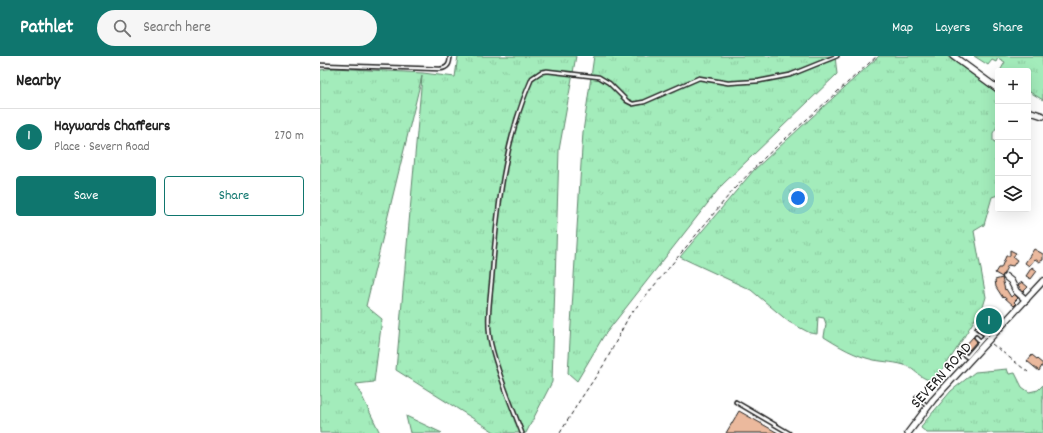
<!DOCTYPE html>
<html lang="en">
<head>
<meta charset="utf-8">
<style>
	:root { --surface:#fff; --page:#f6f6f6; --text:#222; --muted:#767676; --line:#e0e0e0; --accent:#0f766e }
	body { margin:0; font-family:Dekko,sans-serif; background:var(--page); color:var(--text) }
	.controls { position:absolute; right:12px; top:12px; display:grid; overflow:hidden; border-radius:4px; box-shadow:0 4px 16px #0002 }
	.controls button { width:36px; height:36px; display:grid; place-items:center; padding:0; border:0; border-bottom:1px solid var(--line); background:var(--surface); color:var(--text); font:20px sans-serif }
	.you { position:absolute; left:478px; top:142px; width:14px; height:14px; margin:-10px; border:3px solid #fff; border-radius:50%; background:#1a73e8; box-shadow:0 0 0 6px #1a73e833 }
	.badge { display:grid; place-items:center; width:26px; height:26px; border-radius:50%; background:var(--accent); color:#fff; font-size:13px; font-weight:700 }
	.pin { position:absolute; translate:-50% -50%; border:2px solid #fff; box-shadow:0 1px 4px #0006 }
	.list { margin:0; padding:0; list-style:none }
	h2 { display:flex; justify-content:space-between; align-items:center; height:52px; margin:0; padding:0 16px; font-size:17px }
	h2 small { font-size:13px; font-weight:400; color:var(--muted) }
	.list li { display:grid; grid-template-columns:26px 1fr auto; gap:12px; align-items:center; box-sizing:border-box; height:56px; padding:0 16px; border-top:1px solid var(--line) }
	.list b { display:block; font-size:15px; white-space:nowrap }
	.list p { margin:0; font-size:13px; white-space:nowrap; color:var(--muted) }
	.list em { font-size:13px; font-style:normal; color:var(--muted) }
	.actions { display:flex; gap:8px; padding:12px 16px }
	.actions a { flex:1; padding:9px 0; border:1px solid var(--accent); border-radius:4px; text-align:center; font-size:14px; color:var(--accent) }
	.actions .main { background:var(--accent); color:#fff }
	.icon { flex:none; width:22px; height:22px; fill:none; stroke:currentColor; stroke-width:2; stroke-linecap:round; stroke-linejoin:round }
	.map { position:relative; flex:none; width:723px; height:377px; overflow:hidden }
	header { display:flex; align-items:center; gap:24px; box-sizing:border-box; height:56px; padding:0 20px; background:var(--accent); color:#fff }
	header strong { font-size:19px }
	nav { display:flex; gap:22px; margin-inline-start:auto; font-size:14px }
	.search { width:280px; height:36px; background:var(--page); display:flex; align-items:center; gap:10px; box-sizing:border-box; padding:0 14px; border-radius:22px; color:var(--muted); font-size:15px }
	main { display:flex }
	aside { flex:1; background:var(--surface) }
	.map>svg:first-child { display:block }
	.grass { fill:url(#grass-tufts); stroke:#60846c }
	.building { fill:#ebb99d; stroke:#1c1c1c }
	.lines { fill:none; stroke-linecap:round; stroke-linejoin:round }
	.service-casing { stroke:#1c1c1c; stroke-width:5.5 }
	.minor-casing { stroke:#1c1c1c; stroke-width:8 }
	.path { stroke:#1c1c1c; stroke-width:1; stroke-dasharray:4 3; stroke-linecap:butt }
	.service { stroke:#fff; stroke-width:2.5 }
	.minor { stroke:#fff; stroke-width:5.5 }
	.labels { text-anchor:middle; stroke-width:3; stroke-linejoin:round; paint-order:stroke }
	.street-label { font-size:16px; fill:#1c1c1c; stroke:#fff }
</style>
</head>
<body>
<header>
<strong>Pathlet</strong>
<div class="search"><svg class="icon" aria-label="search" viewBox="0 0 24 24"><circle cx="10" cy="10" r="6"/><path d="M15 15l6 6"/></svg>Search here</div>
<nav><a>Map</a><a>Layers</a><a>Share</a></nav>
</header>
<main>
<aside>
<h2>Nearby<small></small></h2>
<ul class="list">
<li><span class="badge">1</span><div><b>Haywards Chaffeurs</b><p>Place · Severn Road</p></div><em>270 m</em></li>
</ul>
<div class="actions"><a class="main">Save</a><a>Share</a></div>
</aside>
<div class="map">
<svg width="723" height="377" viewBox="0 0 723 377">
	<defs>
		<pattern id="grass-tufts" width="24" height="20" patternUnits="userSpaceOnUse"><rect width="24" height="20" fill="#a3ecbb"/><path d="M3 7l-1-3M5 7V3M7 7l1-3M15 17l-1-3M17 17v-4M19 17l1-3" fill="none" stroke="#8ccaa0"/></pattern>
	</defs>
	<rect width="100%" height="100%" fill="#fff"/>
	<filter id="ink" filterUnits="userSpaceOnUse"><feTurbulence type="fractalNoise" baseFrequency=".025" numOctaves="2"/><feDisplacementMap in="SourceGraphic" scale="8" xChannelSelector="R" yChannelSelector="G"/><feConvolveMatrix kernelMatrix="1 2 1 2 8 2 1 2 1" color-interpolation-filters="sRGB"/></filter>
	<g filter="url(#ink)">
		<g class="grass">
			<polygon points="138,0 256,0 239,94 232,326 206,377 176,377 76,314 102,20 46,250 62,263 54,326 36,328 60,377 0,377 0,14 14,12 103,17 135,21"/>
			<polygon points="274,0 515,0 517,18 402,129 283,281 257,325 248,317 263,76"/>
			<path d="M559 0H627L678 37V69L673 77V85L678 87V139L672 141 664 169 654 175 666 241 663 251C653 264 624 318 613 323 605 327 594 313 587 310 577 306 564 306 554 304 535 300 520 291 504 281L506 268 504 262 498 261 497 278 490 277 469 266 431 234 360 201 434 114Z"/>
			<polygon points="654,0 723,0 723,44 708,35 708,15 680,15 685,6 678,2 676,6 672,4 668,9"/>
			<polygon points="687,313 689,318 695,317 702,331 709,336 718,334 723,329 723,377 607,377 601,372 603,368 631,335 655,316"/>
			<polygon points="86,360 122,377 90,377"/>
		</g>
		<g class="building">
			<polygon points="714,193 723,198 723,204 719,206 715,203 709,210 705,207"/>
			<polygon points="690,194 696,197 693,201 697,204 693,210 688,209 682,221 675,217 678,212 681,212 686,200 690,200"/>
			<polygon points="712,211 717,215 711,223 706,220"/>
			<polygon points="682,222 685,234 686,233 691,241 694,238 698,242 694,246 696,248 694,250 684,241 683,242 676,231 675,224"/>
			<polygon points="702,226 708,231 703,236 698,229"/>
			<polygon points="672,257 677,262 667,273 661,268"/>
			<polygon points="653,281 657,285 649,294 645,290"/>
			<polygon points="712,299 723,308 719,315 707,305"/>
			<polygon points="419,355 458,377 406,377"/>
		</g>
		<g class="lines">
			<g class="service-casing">
				<g id="service">
					<path d="M0 9 120 13C128 12 130 8 130 0"/>
					<polyline points="657,272 667,280"/>
					<polyline points="656,281 660,285"/>
					<polyline points="642,297 647,301 680,263"/>
					<polyline points="597,341 607,350"/>
					<polyline points="416,346 469,377"/>
					<path d="M202 377C191 348 178 318 171 288 166 267 170 243 172 221 177 154 184 85 212 22L221 16 227 15 279 21 289 27 307 45 313 48 324 46 379 22 408 27 439 25 470 19 517 0"/>
				</g>
			</g>
			<g class="minor-casing">
				<g id="minor">
					<polyline points="633,0 678,33"/>
					<polyline points="708,55 723,60"/>
					<polyline points="686,221 691,225 696,235 706,244"/>
					<polyline points="588,377 613,344 723,225"/>
				</g>
			</g>
			<g class="path">
				<polyline points="672,288 708,316"/>
				<polyline points="240,377 260,344 285,307 309,260 414,133 444,102 557,0"/>
			</g>
			<use href="#service" class="service"/>
			<use href="#minor" class="minor"/>
		</g>
	</g>
	<g class="labels">
		<g class="street-label">
			<text transform="translate(620 318) rotate(-48)" y="6">SEVERN ROAD</text>
		</g>
	</g>
</svg>
<div class="controls">
<button>+</button>
<button>−</button>
<button><svg class="icon" aria-label="locate" viewBox="0 0 24 24"><circle cx="12" cy="12" r="6"/><path d="M12 2v4M12 18v4M2 12h4M18 12h4"/></svg></button>
<button><svg class="icon" aria-label="layers" viewBox="0 0 24 24"><path d="M12 4l9 5-9 5-9-5zM3 14l9 5 9-5"/></svg></button>
</div>
<div class="you"></div>
<div class="pin badge" style="left:669px;top:265px">1</div>
</div>
</main>
</body>
</html>
